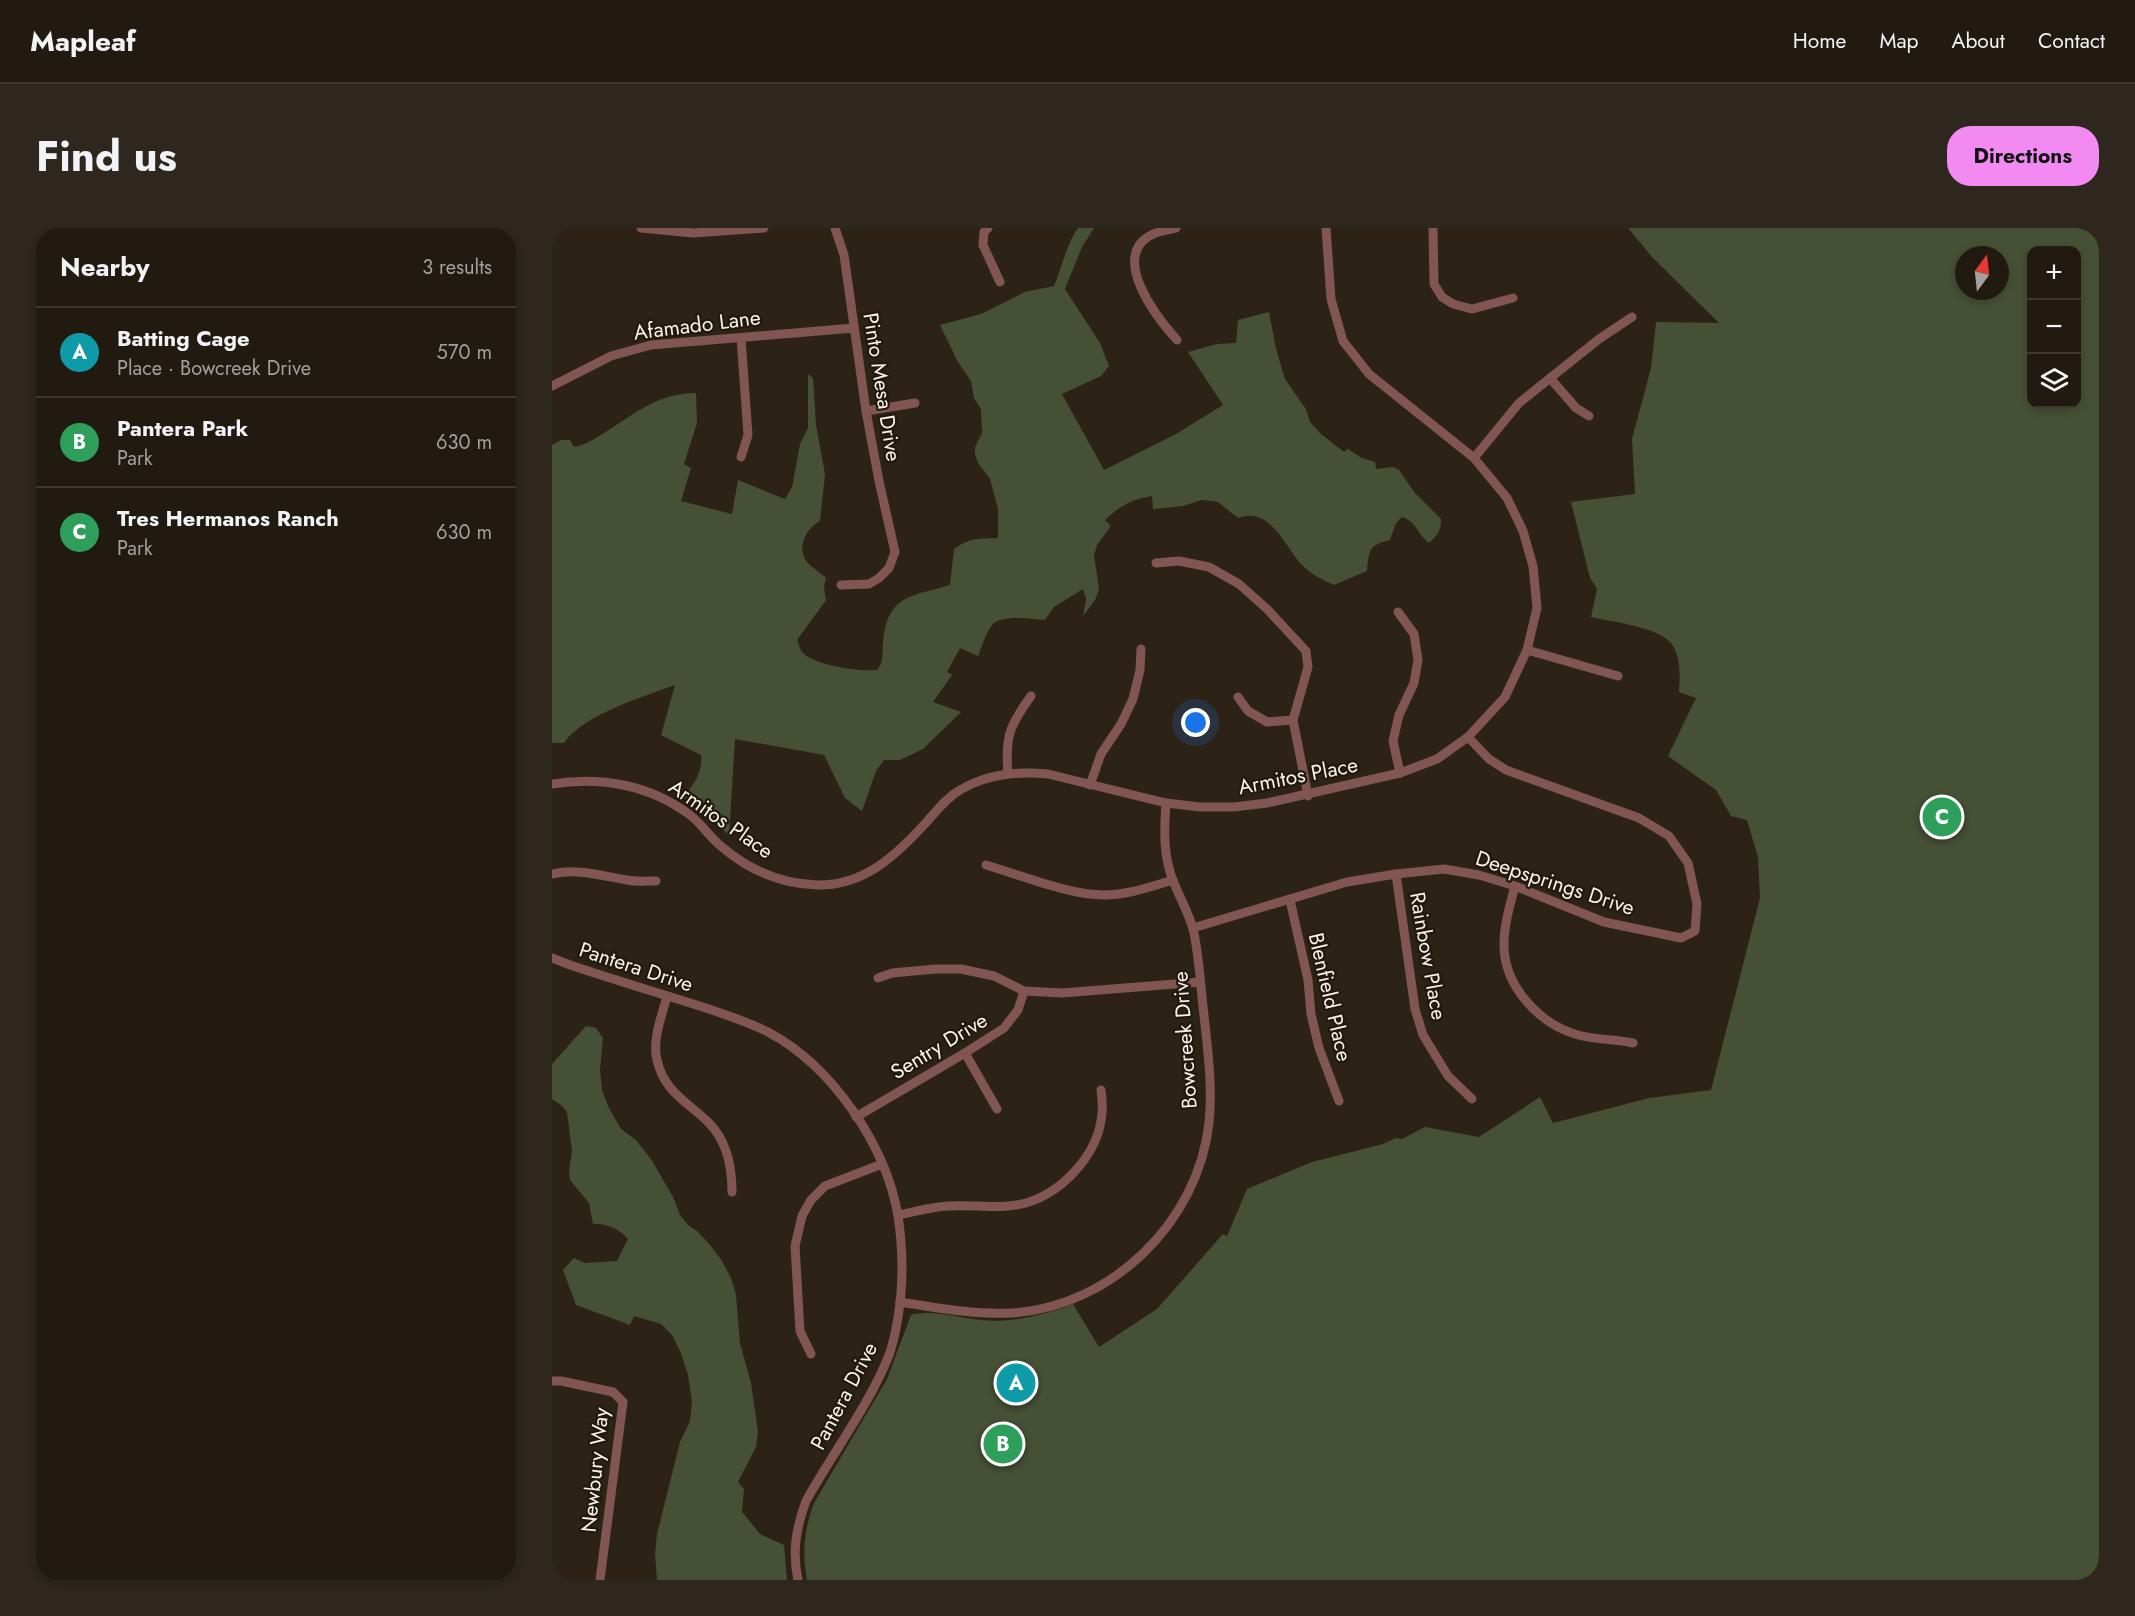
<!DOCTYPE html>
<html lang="en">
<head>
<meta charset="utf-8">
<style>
	:root { --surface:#211a10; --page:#2d271e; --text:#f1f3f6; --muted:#a2a19f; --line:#3e3830; --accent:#f28af2 }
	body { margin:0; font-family:Jost,sans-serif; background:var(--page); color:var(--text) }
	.controls { position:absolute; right:18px; top:18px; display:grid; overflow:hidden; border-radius:12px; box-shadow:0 3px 9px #0003 }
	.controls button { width:54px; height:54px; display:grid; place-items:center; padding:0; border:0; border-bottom:2px solid var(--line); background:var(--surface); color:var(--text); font:30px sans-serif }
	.compass { position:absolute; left:1403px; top:18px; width:54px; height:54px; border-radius:50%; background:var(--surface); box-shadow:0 3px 9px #0003; rotate:15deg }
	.you { position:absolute; left:644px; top:495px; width:21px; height:21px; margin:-15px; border:4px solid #fff; border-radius:50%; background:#1a73e8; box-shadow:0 0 0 9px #1a73e833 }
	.badge { display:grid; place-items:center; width:39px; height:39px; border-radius:50%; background:var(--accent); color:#fff; font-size:20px; font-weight:700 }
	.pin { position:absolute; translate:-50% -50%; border:3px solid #fff; box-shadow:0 2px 6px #0006 }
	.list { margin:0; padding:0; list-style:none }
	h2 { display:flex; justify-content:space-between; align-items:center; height:78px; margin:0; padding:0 24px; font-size:26px }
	h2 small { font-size:20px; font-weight:400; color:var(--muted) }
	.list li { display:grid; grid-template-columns:39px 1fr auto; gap:18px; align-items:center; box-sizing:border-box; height:90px; padding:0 24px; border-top:2px solid var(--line) }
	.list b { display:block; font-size:22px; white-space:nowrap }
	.list p { margin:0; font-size:20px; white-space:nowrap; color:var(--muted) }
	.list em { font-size:20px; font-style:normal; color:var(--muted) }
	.icon { flex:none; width:33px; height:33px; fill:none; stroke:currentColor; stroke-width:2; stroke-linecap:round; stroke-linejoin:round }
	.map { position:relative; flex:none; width:1547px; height:1352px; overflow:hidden; border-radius:24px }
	header { display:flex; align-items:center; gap:36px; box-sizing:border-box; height:84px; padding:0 30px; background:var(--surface); border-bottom:2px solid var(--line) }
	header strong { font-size:28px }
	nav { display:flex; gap:33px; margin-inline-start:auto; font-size:21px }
	.intro { display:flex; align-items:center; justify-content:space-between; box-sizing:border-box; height:144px; padding:0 36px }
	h1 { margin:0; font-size:42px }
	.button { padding:15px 27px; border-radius:24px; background:var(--accent); color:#111; font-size:21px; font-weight:700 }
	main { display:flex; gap:36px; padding:0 36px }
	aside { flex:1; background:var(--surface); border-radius:24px; box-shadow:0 3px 9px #0003 }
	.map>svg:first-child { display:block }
	.green { fill:#465035; fill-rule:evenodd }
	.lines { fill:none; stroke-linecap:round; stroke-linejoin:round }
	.street { stroke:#815552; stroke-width:9 }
	.labels { text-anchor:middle; stroke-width:4.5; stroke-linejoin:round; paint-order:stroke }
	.street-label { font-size:21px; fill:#faf3eb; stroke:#22190d }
</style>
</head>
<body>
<header>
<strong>Mapleaf</strong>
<nav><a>Home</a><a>Map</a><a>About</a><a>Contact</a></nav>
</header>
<div class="intro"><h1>Find us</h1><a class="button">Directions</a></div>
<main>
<aside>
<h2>Nearby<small>3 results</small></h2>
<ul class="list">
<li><span class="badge" style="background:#0f9aa8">A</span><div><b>Batting Cage</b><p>Place · Bowcreek Drive</p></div><em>570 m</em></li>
<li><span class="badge" style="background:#2e9e5b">B</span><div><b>Pantera Park</b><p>Park</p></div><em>630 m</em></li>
<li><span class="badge" style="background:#2e9e5b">C</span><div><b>Tres Hermanos Ranch</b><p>Park</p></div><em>630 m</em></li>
</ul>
</aside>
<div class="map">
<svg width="1547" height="1352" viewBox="0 0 1547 1352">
	<rect width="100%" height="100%" fill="#2c2316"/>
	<g class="green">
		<path d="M526 0H542L530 19 513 61 548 115 557 138 549 148 510 166 552 242 624 206 671 177 636 124 665 116 684 115 686 92 717 84 724 121 733 151 754 181 758 194 769 206 792 224 796 221 810 230 823 234 824 241 841 239 847 242 863 265 889 291C889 303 886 307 877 315 865 306 866 295 850 289L844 295 838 312C816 317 817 323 815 343L782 357C770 352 759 346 750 337 732 318 719 278 686 290L666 274 660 273 649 272 631 278 601 281 600 268C580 271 568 278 553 292L559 298 545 317 542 327 547 361 543 372 531 388 534 371 531 361 502 379 493 392C480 391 449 386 440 397 434 405 430 418 426 428L408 420 395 444 400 447 381 474 409 484 371 521 348 532H332L324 543 310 583 293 570 272 527 183 511 177 608 153 582 130 569C142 558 151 543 149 527L109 507 123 457C90 469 31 487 12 515H0V217L9 212H18L22 219C36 216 44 210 55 203 85 184 107 165 144 165L145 195 132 236 139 240 129 273 180 286 186 252 233 271 240 259 248 216 256 200V146L261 150 264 197 273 246 268 293C254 300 244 320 255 334 260 340 268 344 274 350L272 359 274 372 245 412C247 416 248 422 251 425 263 437 308 444 325 442 332 434 330 425 331 415 336 366 358 369 398 357L402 321C419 309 427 311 446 310V281L438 251 426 235 423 226V219L430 205 429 181 422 170 419 153 406 134 388 97 429 86 473 64 502 58C510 39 514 17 526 0Z"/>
		<path d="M1076 0H1547V1352H255C250 1324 252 1302 262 1275L335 1151 359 1087C381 1081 407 1090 429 1092 460 1095 492 1087 521 1076L547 1119 605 1081 671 1006 675 1008 695 961 760 934 831 916 844 910 850 911 873 899 927 909 988 869 1001 895 1097 870 1159 862 1208 670 1206 629 1195 592 1179 588 1164 562 1116 528 1144 470 1127 464C1128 450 1129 432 1121 418 1110 399 1060 394 1039 389L1045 361 1038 350 1019 274 1083 266 1080 211 1099 140 1104 94 1167 95 1100 29ZM1480 22H1524V176H1480ZM1412 27H1448V63H1412Z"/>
		<path d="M34 798 44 800 51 810 48 842 50 862 57 880 69 901 84 912 99 931 121 969 128 987 136 997 145 1003 158 1017 170 1033 179 1050 184 1067 188 1115 199 1155 206 1204 204 1219 186 1254 192 1261 190 1284 208 1306 232 1317 235 1352H105L103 1326 105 1306 128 1214 138 1193 140 1173 136 1147 129 1125 120 1107 109 1096 82 1088 78 1097 24 1077 11 1042 22 1030 33 1035 65 1033 76 1011C68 1001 54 995 41 996L37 975 18 952 17 943 20 923 15 884 9 877 0 871V836Z"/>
	</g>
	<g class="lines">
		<g class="street">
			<polyline points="89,0 141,5 212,0"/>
			<polyline points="283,0 292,27 314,183 327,253 343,324 337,340 327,350 317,356 289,357"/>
			<polyline points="436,0 432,4 431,17 448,54"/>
			<path d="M624 0C617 2 608 3 601 6 556 27 605 90 625 112"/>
			<polyline points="881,0 882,56 890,69 901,76 920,81 961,70"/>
			<polyline points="189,110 196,207 189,229"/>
			<polyline points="998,150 1024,180 1037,188"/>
			<polyline points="0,158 59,128 99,117 302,100"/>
			<polyline points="314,183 363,175"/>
			<polyline points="922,230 967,175 1047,111 1080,89"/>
			<polyline points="604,335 627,333 657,339 687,356 715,381 754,423 756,439 741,492 756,568"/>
			<polyline points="846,384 862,406 866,432 862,455 847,487 841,513 848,545"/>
			<polyline points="975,422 1066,448"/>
			<polyline points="686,469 696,483 715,494 741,492"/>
			<path d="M456 546C453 509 457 498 479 468"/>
			<path d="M0 556C49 548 98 557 138 587 150 596 158 610 170 619 197 642 230 656 265 657 310 658 341 630 369 600 382 587 392 571 408 562 435 546 466 543 496 546L614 575 648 579H682L715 575 848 545 885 531 916 509 953 469 975 422 985 380 981 338 971 303 955 270 922 230 817 146 791 113 779 71 774 0"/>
			<polyline points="538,557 549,526 569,496 581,471 588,442 589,421"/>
			<path d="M434 637C468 647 517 667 552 667 576 667 598 659 621 652"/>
			<path d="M0 646C27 640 49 648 75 652 85 654 95 653 104 653"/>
			<polyline points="844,646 863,781 871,807 896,848 920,871"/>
			<path d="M963 658C958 677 952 696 952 717 952 758 987 796 1026 807 1044 812 1063 811 1081 815"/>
			<polyline points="738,672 749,721 756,752 759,786 767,820 787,873"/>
			<polyline points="641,700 795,654 844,646 892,641 927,647 963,658 1052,694 1129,710 1143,703 1145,676 1136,635 1117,608 1087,590 954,542 937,531 916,509"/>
			<path d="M0 730 18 737C57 750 96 762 135 774 163 783 190 791 216 804 280 838 334 917 346 988 350 1014 351 1039 349 1065 347 1086 344 1107 337 1127 318 1176 280 1226 254 1273 244 1300 240 1324 246 1352"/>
			<polyline points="326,750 340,745 384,741 409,741 442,748 472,763 510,765 648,754"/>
			<path d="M115 768C110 788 100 811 105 832 112 864 136 874 157 895 175 913 180 940 180 964"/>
			<polyline points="413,825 445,881"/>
			<polyline points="304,889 413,825 452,800 466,782 472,763"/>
			<path d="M346 987C362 984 379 979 396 978 421 976 449 982 474 975 511 964 547 926 550 885 551 878 550 870 549 862"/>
			<path d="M348 1074C385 1080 423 1087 461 1085 560 1078 646 994 657 895 661 856 655 817 651 778 648 753 647 726 641 701 637 686 628 670 622 655 611 629 612 603 614 575"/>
			<polyline points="259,1126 248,1103 243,1018 250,988 259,972 273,958 330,936"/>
			<polyline points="0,1153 9,1153 61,1164 71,1174 48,1352"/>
		</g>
	</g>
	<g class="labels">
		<g class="street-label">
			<text transform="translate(145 97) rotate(-7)" y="7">Afamado Lane</text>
			<text transform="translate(330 159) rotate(81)" y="7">Pinto Mesa Drive</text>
			<text transform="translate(746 548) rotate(-11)" y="7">Armitos Place</text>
			<text transform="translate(169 591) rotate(35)" y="7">Armitos Place</text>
			<text transform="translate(1003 655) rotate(18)" y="7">Deepsprings Drive</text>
			<text transform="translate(876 728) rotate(80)" y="7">Rainbow Place</text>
			<text transform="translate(84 739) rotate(18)" y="7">Pantera Drive</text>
			<text transform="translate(778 769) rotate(77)" y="7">Blenfield Place</text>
			<text transform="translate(633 812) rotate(-94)" y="7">Bowcreek Drive</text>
			<text transform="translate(387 818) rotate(-31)" y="7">Sentry Drive</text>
			<text transform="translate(292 1168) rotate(-62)" y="7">Pantera Drive</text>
			<text transform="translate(43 1242) rotate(-84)" y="7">Newbury Way</text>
		</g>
	</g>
</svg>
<div class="controls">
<button>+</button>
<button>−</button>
<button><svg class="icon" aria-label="layers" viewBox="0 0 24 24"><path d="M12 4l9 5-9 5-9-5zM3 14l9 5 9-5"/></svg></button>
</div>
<svg class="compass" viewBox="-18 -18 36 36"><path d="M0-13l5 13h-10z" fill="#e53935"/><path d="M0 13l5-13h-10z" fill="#a2a19f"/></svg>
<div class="you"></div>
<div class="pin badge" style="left:464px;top:1155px;background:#0f9aa8">A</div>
<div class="pin badge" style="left:451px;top:1216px;background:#2e9e5b">B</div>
<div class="pin badge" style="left:1390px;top:589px;background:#2e9e5b">C</div>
</div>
</main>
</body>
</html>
